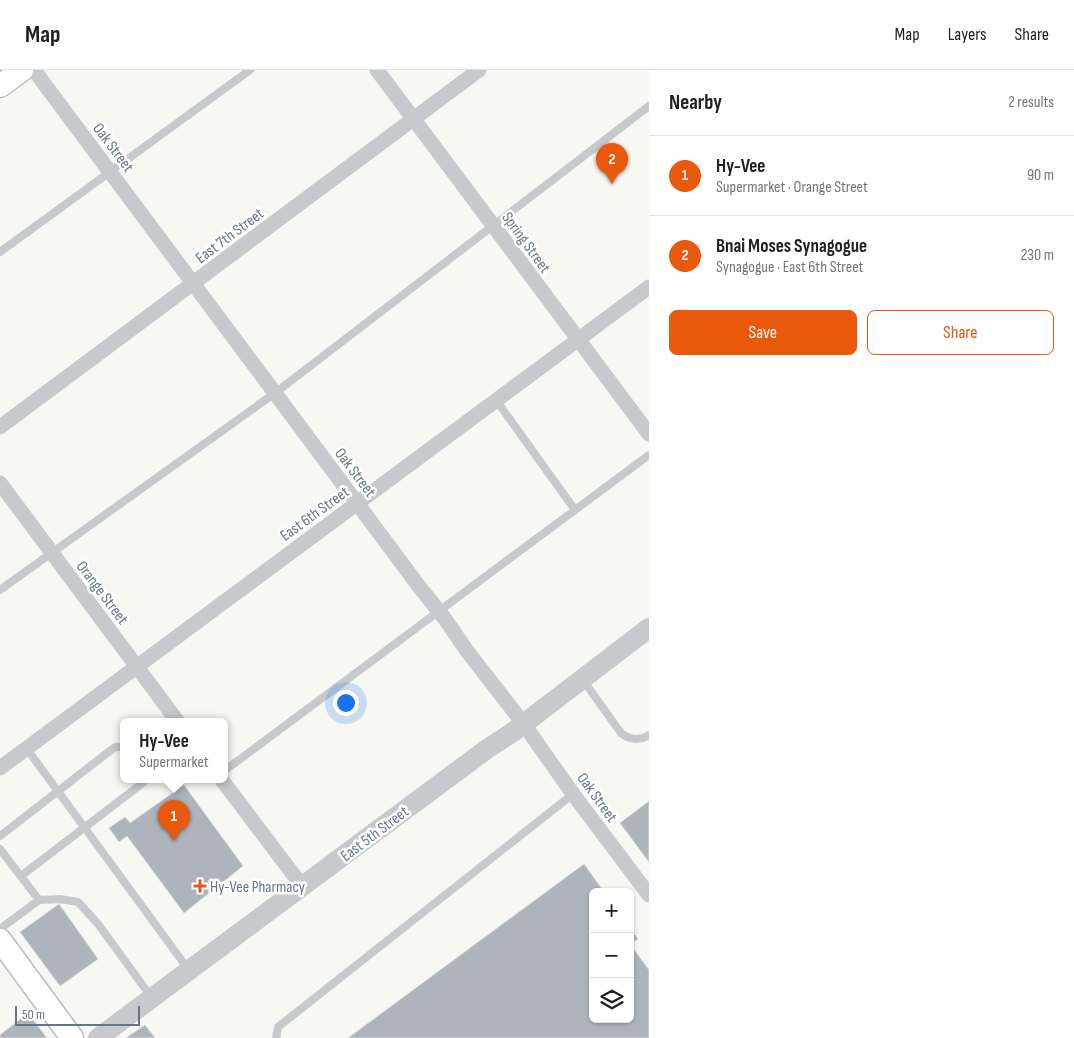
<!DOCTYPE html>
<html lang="en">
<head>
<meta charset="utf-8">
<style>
	:root { --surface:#fff; --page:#f6f6f6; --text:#202124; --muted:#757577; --line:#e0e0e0; --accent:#ea580c }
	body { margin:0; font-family:"Sofia Sans Condensed",sans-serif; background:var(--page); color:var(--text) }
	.controls { position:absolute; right:15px; bottom:15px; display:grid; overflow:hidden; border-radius:8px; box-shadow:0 1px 4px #0004 }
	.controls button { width:45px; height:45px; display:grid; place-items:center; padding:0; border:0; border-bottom:1px solid var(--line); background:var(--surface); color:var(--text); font:25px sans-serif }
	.scale { position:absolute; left:15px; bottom:12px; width:125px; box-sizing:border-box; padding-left:5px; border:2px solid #647686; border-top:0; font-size:14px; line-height:18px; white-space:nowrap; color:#647686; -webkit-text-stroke:4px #fff; paint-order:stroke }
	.you { position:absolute; left:345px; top:632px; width:18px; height:18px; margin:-12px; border:4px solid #fff; border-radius:50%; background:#1a73e8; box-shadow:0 0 0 8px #1a73e833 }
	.badge { display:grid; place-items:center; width:32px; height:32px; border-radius:50%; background:var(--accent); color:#fff; font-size:16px; font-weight:700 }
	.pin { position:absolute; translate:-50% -41px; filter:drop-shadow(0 1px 2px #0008) }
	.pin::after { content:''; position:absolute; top:26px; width:18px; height:15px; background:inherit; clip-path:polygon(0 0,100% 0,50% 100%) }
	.popup { position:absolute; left:120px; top:648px; width:108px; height:65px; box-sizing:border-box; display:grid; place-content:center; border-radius:8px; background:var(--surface); filter:drop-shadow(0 1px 4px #0005); font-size:16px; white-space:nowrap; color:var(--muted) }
	.popup b { font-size:19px; color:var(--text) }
	.popup::after { content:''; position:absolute; left:50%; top:100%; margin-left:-10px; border:10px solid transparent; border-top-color:var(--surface) }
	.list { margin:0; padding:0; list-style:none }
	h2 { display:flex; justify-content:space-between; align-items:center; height:65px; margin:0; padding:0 20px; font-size:21px }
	h2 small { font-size:16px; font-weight:400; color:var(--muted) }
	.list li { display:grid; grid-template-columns:32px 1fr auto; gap:15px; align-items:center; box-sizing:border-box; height:80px; padding:0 20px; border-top:1px solid var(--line) }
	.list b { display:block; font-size:19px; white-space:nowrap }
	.list p { margin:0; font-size:16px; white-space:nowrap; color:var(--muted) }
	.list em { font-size:16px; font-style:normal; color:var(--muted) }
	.actions { display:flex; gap:10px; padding:15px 20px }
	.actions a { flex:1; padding:11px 0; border:1px solid var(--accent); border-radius:8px; text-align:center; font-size:18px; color:var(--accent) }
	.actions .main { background:var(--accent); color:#fff }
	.icon { flex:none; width:28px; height:28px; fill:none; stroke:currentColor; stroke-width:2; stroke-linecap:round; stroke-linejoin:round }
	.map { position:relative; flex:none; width:649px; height:968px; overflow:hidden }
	header { display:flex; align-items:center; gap:30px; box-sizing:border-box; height:70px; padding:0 25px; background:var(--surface); border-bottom:1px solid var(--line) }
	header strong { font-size:24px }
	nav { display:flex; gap:28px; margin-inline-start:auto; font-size:18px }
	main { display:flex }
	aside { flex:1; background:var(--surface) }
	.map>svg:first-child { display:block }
	.building { fill:#adb5bb; stroke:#d8d8d6 }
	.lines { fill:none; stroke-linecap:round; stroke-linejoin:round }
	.secondary-casing { stroke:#b8bdc2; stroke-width:25 }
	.service { stroke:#c6cacd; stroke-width:8 }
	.minor { stroke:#c6cacd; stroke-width:15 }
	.tertiary { stroke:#c6cacd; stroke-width:20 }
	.secondary { stroke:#fff; stroke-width:22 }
	.poi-dot { fill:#ec541e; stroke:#fff; stroke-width:2 }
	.labels { text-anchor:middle; stroke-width:5; stroke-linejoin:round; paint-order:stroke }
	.street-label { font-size:16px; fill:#647686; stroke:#fff }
	.poi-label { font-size:16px; fill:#647686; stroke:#fff; text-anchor:start }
</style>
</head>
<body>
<header>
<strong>Map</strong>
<nav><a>Map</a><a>Layers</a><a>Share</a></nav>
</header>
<main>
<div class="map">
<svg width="649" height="968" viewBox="0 0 649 968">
	<rect width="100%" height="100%" fill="#f7f7f3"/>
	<g class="building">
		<polygon points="184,715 243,796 184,843 127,766 119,772 109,758 125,747 130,753"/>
		<polygon points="649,731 649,792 620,753"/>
		<polygon points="584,794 604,822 593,822 593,949 630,949 630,874 649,900 649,968 348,968"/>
		<polygon points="59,834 98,889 60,916 20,862"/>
		<polygon points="630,858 638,869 630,874"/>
		<polygon points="28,943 47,968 0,968 0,965"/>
		<polygon points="145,955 155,968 126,968"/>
	</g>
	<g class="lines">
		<g class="secondary-casing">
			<g id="secondary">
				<polyline points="0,16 22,0"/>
				<polyline points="0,870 72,968"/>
			</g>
		</g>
		<g class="service">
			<polyline points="0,182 250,0"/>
			<polyline points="496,330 575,440"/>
			<polyline points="0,520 275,323 649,36"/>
			<path d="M583 610 621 663C630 670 640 671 649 665"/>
			<polyline points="27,679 188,899"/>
			<polyline points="224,701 649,385"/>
			<polyline points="0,766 115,677 124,677"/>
			<polyline points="0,779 39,830 0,859"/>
			<polyline points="21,806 144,712 144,710"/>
			<polyline points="39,830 60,829 78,832 98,854 152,928"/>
			<polyline points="276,968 278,957 573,724"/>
		</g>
		<g class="minor">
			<polyline points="34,0 418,515 445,549 467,581 523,653 573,724 649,825"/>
			<polyline points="377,0 649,364"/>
			<polyline points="0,357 479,0"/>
			<polyline points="0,413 178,652"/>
			<polyline points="0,698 649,217"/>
			<polyline points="222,710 302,816"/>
		</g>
		<polyline class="tertiary" points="98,968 487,679 513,662 649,558"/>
		<use href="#secondary" class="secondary"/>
	</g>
	<path class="poi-dot" d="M197.5 808.5h5v5h5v5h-5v5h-5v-5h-5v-5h5z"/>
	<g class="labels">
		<g class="street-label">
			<text transform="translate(114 77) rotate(53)" y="6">Oak Street</text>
			<text transform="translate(229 165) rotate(-37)" y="6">East 7th Street</text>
			<text transform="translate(527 172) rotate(54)" y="6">Spring Street</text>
			<text transform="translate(356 402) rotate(53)" y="6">Oak Street</text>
			<text transform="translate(314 443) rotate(-36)" y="6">East 6th Street</text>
			<text transform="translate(103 522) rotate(53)" y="6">Orange Street</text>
			<text transform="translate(598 727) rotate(54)" y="6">Oak Street</text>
			<text transform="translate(374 763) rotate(-37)" y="6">East 5th Street</text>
		</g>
		<g class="poi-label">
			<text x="210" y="822">Hy-Vee Pharmacy</text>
		</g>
	</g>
</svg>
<div class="controls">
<button>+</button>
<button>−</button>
<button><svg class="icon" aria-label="layers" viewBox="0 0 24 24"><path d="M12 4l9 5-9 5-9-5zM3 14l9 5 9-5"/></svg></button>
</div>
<div class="scale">50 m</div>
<div class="you"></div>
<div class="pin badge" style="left:174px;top:771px">1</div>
<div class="popup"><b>Hy-Vee</b>Supermarket</div>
<div class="pin badge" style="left:612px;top:114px">2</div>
</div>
<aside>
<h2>Nearby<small>2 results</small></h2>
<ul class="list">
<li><span class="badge">1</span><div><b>Hy-Vee</b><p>Supermarket · Orange Street</p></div><em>90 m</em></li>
<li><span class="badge">2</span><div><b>Bnai Moses Synagogue</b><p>Synagogue · East 6th Street</p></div><em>230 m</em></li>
</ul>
<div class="actions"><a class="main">Save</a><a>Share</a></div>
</aside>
</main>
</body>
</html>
